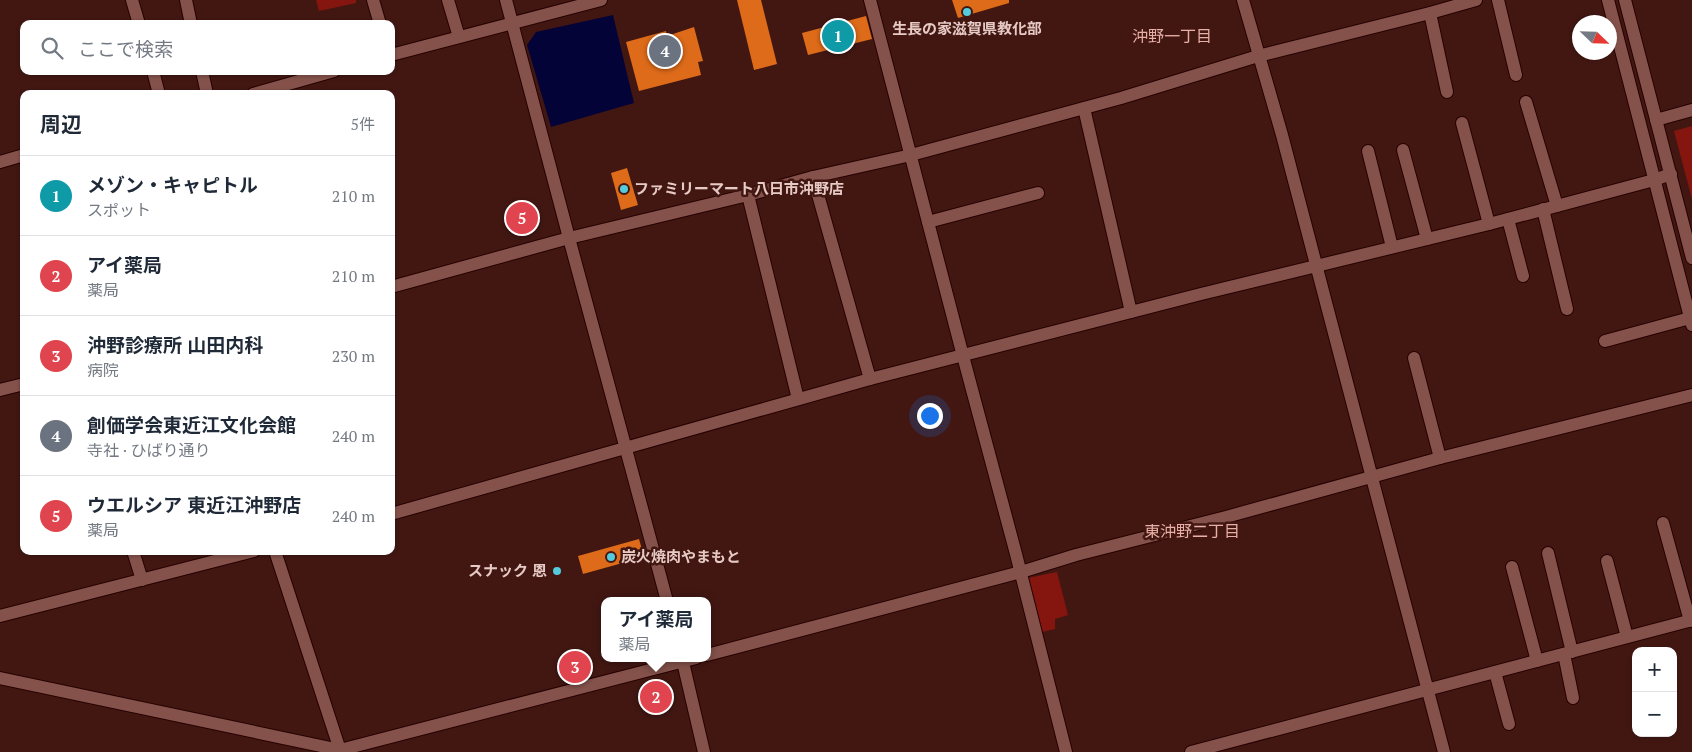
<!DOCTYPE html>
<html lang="ja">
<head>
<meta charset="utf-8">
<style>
	:root { --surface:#fff; --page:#f6f6f7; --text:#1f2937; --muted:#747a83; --line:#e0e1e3; --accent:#0b8043 }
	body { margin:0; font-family:"PT Serif","Noto Sans JP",serif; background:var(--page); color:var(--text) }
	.controls { position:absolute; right:15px; bottom:15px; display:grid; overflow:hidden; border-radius:10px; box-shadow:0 1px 4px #0004 }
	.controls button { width:45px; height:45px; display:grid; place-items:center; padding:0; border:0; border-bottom:1px solid var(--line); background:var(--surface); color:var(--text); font:25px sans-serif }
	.compass { position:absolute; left:1572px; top:15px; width:45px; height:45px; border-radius:50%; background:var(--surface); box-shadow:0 1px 4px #0004; rotate:113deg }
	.you { position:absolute; left:929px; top:415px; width:18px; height:18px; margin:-12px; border:4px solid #fff; border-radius:50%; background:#1a73e8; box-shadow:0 0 0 8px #1a73e833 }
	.badge { display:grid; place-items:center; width:32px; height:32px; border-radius:50%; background:var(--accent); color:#fff; font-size:16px; font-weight:700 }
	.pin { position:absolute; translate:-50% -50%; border:2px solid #fff; box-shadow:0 1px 5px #0006 }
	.popup { position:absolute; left:601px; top:597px; width:110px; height:65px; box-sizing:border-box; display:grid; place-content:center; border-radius:10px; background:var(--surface); filter:drop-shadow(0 1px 4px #0005); font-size:16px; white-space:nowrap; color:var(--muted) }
	.popup b { font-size:19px; color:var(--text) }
	.popup::after { content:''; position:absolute; left:50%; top:100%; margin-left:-10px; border:10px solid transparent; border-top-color:var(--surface) }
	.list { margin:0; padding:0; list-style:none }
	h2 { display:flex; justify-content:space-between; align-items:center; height:65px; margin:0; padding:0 20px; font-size:21px }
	h2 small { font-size:16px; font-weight:400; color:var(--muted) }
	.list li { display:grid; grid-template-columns:32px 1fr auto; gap:15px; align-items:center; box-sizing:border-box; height:80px; padding:0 20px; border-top:1px solid var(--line) }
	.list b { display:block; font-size:19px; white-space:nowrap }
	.list p { margin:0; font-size:16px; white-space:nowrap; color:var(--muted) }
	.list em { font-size:16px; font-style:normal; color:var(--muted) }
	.icon { flex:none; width:28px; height:28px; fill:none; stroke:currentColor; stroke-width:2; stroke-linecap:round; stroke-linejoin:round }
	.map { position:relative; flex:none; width:1692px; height:752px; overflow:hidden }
	.search { position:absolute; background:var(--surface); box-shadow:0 1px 4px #0004; left:20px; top:20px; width:375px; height:55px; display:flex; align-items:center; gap:12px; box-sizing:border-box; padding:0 18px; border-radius:10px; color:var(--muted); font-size:19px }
	.panel { position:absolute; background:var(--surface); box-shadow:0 1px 4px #0004; left:20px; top:90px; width:375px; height:465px; border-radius:10px }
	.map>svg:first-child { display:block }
	.green { fill:#85160f }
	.water { fill:#040338 }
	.building { fill:#de6b19 }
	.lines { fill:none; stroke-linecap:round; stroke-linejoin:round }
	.minor-casing { stroke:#260100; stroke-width:14 }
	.minor { stroke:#84524b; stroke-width:12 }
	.poi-dot { fill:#54cadd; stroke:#421712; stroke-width:2 }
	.labels { text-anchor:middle; stroke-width:5; stroke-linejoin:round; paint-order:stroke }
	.poi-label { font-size:15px; font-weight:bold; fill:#e7cac5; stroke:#421712; text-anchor:start }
	.neighbourhood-label { font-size:16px; fill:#e7afa5; stroke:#421712 }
</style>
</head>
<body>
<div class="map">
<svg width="1692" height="752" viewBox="0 0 1692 752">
	<rect width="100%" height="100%" fill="#421712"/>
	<g class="green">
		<polygon points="316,0 356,0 356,3 319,11"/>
		<polygon points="1692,126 1692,199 1674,131"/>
		<polygon points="1057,572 1068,615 1055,619 1055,629 1042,632 1028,578"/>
	</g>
	<polygon class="water" points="613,15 634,103 551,127 527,45 536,32"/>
	<g class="building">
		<polygon points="737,0 761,0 777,64 754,70"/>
		<polygon points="952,0 1009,0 1009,3 958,18"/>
		<polygon points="866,16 872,39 808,55 802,33"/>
		<polygon points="694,27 703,61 698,62 701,75 639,91 626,42 666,31 667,36"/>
		<polygon points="627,168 638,205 621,210 611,173"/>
		<polygon points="639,539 644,557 583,574 578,556"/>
	</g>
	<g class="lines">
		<g class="minor-casing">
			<g id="minor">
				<polyline points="132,0 139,24"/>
				<polyline points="186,0 191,24"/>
				<polyline points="373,0 380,24"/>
				<polyline points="448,0 459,37"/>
				<polyline points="506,0 569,238 667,601"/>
				<polyline points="870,0 963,356 1016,554 1066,752"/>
				<polyline points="1243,0 1282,135 1444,752"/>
				<polyline points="1498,0 1516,75"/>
				<polyline points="1608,0 1692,325"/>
				<polyline points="1625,0 1692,258"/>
				<polyline points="1430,13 1447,92"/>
				<polyline points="391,55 601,0"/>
				<polyline points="153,71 159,94"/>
				<polyline points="202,71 207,94"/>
				<polyline points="253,94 334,71"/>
				<polyline points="1526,102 1557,206"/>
				<polyline points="1084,108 1131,312"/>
				<polyline points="1656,120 1692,110"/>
				<polyline points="1462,123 1489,224"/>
				<polyline points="1403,150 1427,239"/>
				<polyline points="1368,151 1392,247"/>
				<polyline points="0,162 24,155"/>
				<polyline points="813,177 870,379"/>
				<polyline points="748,195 798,399"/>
				<polyline points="1543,209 1567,309"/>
				<polyline points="1508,219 1523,276"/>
				<polyline points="928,222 1038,193"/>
				<polyline points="391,287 569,238 748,195 813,177 911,155 1121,98 1258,56 1430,13 1476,0"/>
				<polyline points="1605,341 1690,318"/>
				<polyline points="1414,358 1440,458"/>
				<polyline points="0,390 24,384"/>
				<polyline points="391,514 870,379 1201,294 1489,224 1654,180 1671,174"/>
				<polyline points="1663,523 1690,621"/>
				<polyline points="133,551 142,580"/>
				<polyline points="275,551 340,750"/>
				<polyline points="1548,553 1572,652"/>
				<polyline points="1607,561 1627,637"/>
				<polyline points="1512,567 1537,661"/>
				<polyline points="0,616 254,551"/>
				<polyline points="1564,654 1573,698"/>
				<polyline points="707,655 1021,572 1076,555 1226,517 1440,458 1692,395"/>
				<polyline points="682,658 704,752"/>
				<polyline points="1495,672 1509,724"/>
				<polyline points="0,678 340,750 696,658"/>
				<polyline points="1191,752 1692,620"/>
			</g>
		</g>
		<use href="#minor" class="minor"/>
	</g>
	<g class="poi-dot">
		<circle cx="967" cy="12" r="5"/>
		<circle cx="624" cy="189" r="5"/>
		<circle cx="611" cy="557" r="5"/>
		<circle cx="557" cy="571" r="5"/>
	</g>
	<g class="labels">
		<g class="poi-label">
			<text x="967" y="34" text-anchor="middle">生長の家滋賀県教化部</text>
			<text x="634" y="194">ファミリーマート八日市沖野店</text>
			<text x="621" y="562">炭火焼肉やまもと</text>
			<text x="547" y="576" text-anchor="end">スナック 恩</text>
		</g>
		<g class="neighbourhood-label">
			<text x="1172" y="42">沖野一丁目</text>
			<text x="1192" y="537">東沖野二丁目</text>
		</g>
	</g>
</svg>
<div class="controls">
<button>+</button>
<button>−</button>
</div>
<svg class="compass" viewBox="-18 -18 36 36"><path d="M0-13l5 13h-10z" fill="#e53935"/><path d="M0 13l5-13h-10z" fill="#747a83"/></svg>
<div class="you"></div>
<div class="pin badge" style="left:838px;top:36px;background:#0f9aa8">1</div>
<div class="pin badge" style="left:656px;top:697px;background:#e0444e">2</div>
<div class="popup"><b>アイ薬局</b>薬局</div>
<div class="pin badge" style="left:575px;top:667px;background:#e0444e">3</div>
<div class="pin badge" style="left:665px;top:51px;background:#6b7280">4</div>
<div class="pin badge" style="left:522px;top:218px;background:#e0444e">5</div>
<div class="search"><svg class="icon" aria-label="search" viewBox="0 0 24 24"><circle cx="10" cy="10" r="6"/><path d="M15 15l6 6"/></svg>ここで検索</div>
<section class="panel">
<h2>周辺<small>5件</small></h2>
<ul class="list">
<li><span class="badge" style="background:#0f9aa8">1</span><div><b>メゾン・キャピトル</b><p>スポット</p></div><em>210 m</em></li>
<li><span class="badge" style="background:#e0444e">2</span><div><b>アイ薬局</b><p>薬局</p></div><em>210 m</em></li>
<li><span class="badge" style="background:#e0444e">3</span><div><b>沖野診療所 山田内科</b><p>病院</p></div><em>230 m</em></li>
<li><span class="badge" style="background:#6b7280">4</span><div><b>創価学会東近江文化会館</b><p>寺社 · ひばり通り</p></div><em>240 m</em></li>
<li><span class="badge" style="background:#e0444e">5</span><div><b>ウエルシア 東近江沖野店</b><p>薬局</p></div><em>240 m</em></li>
</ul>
</section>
</div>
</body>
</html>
